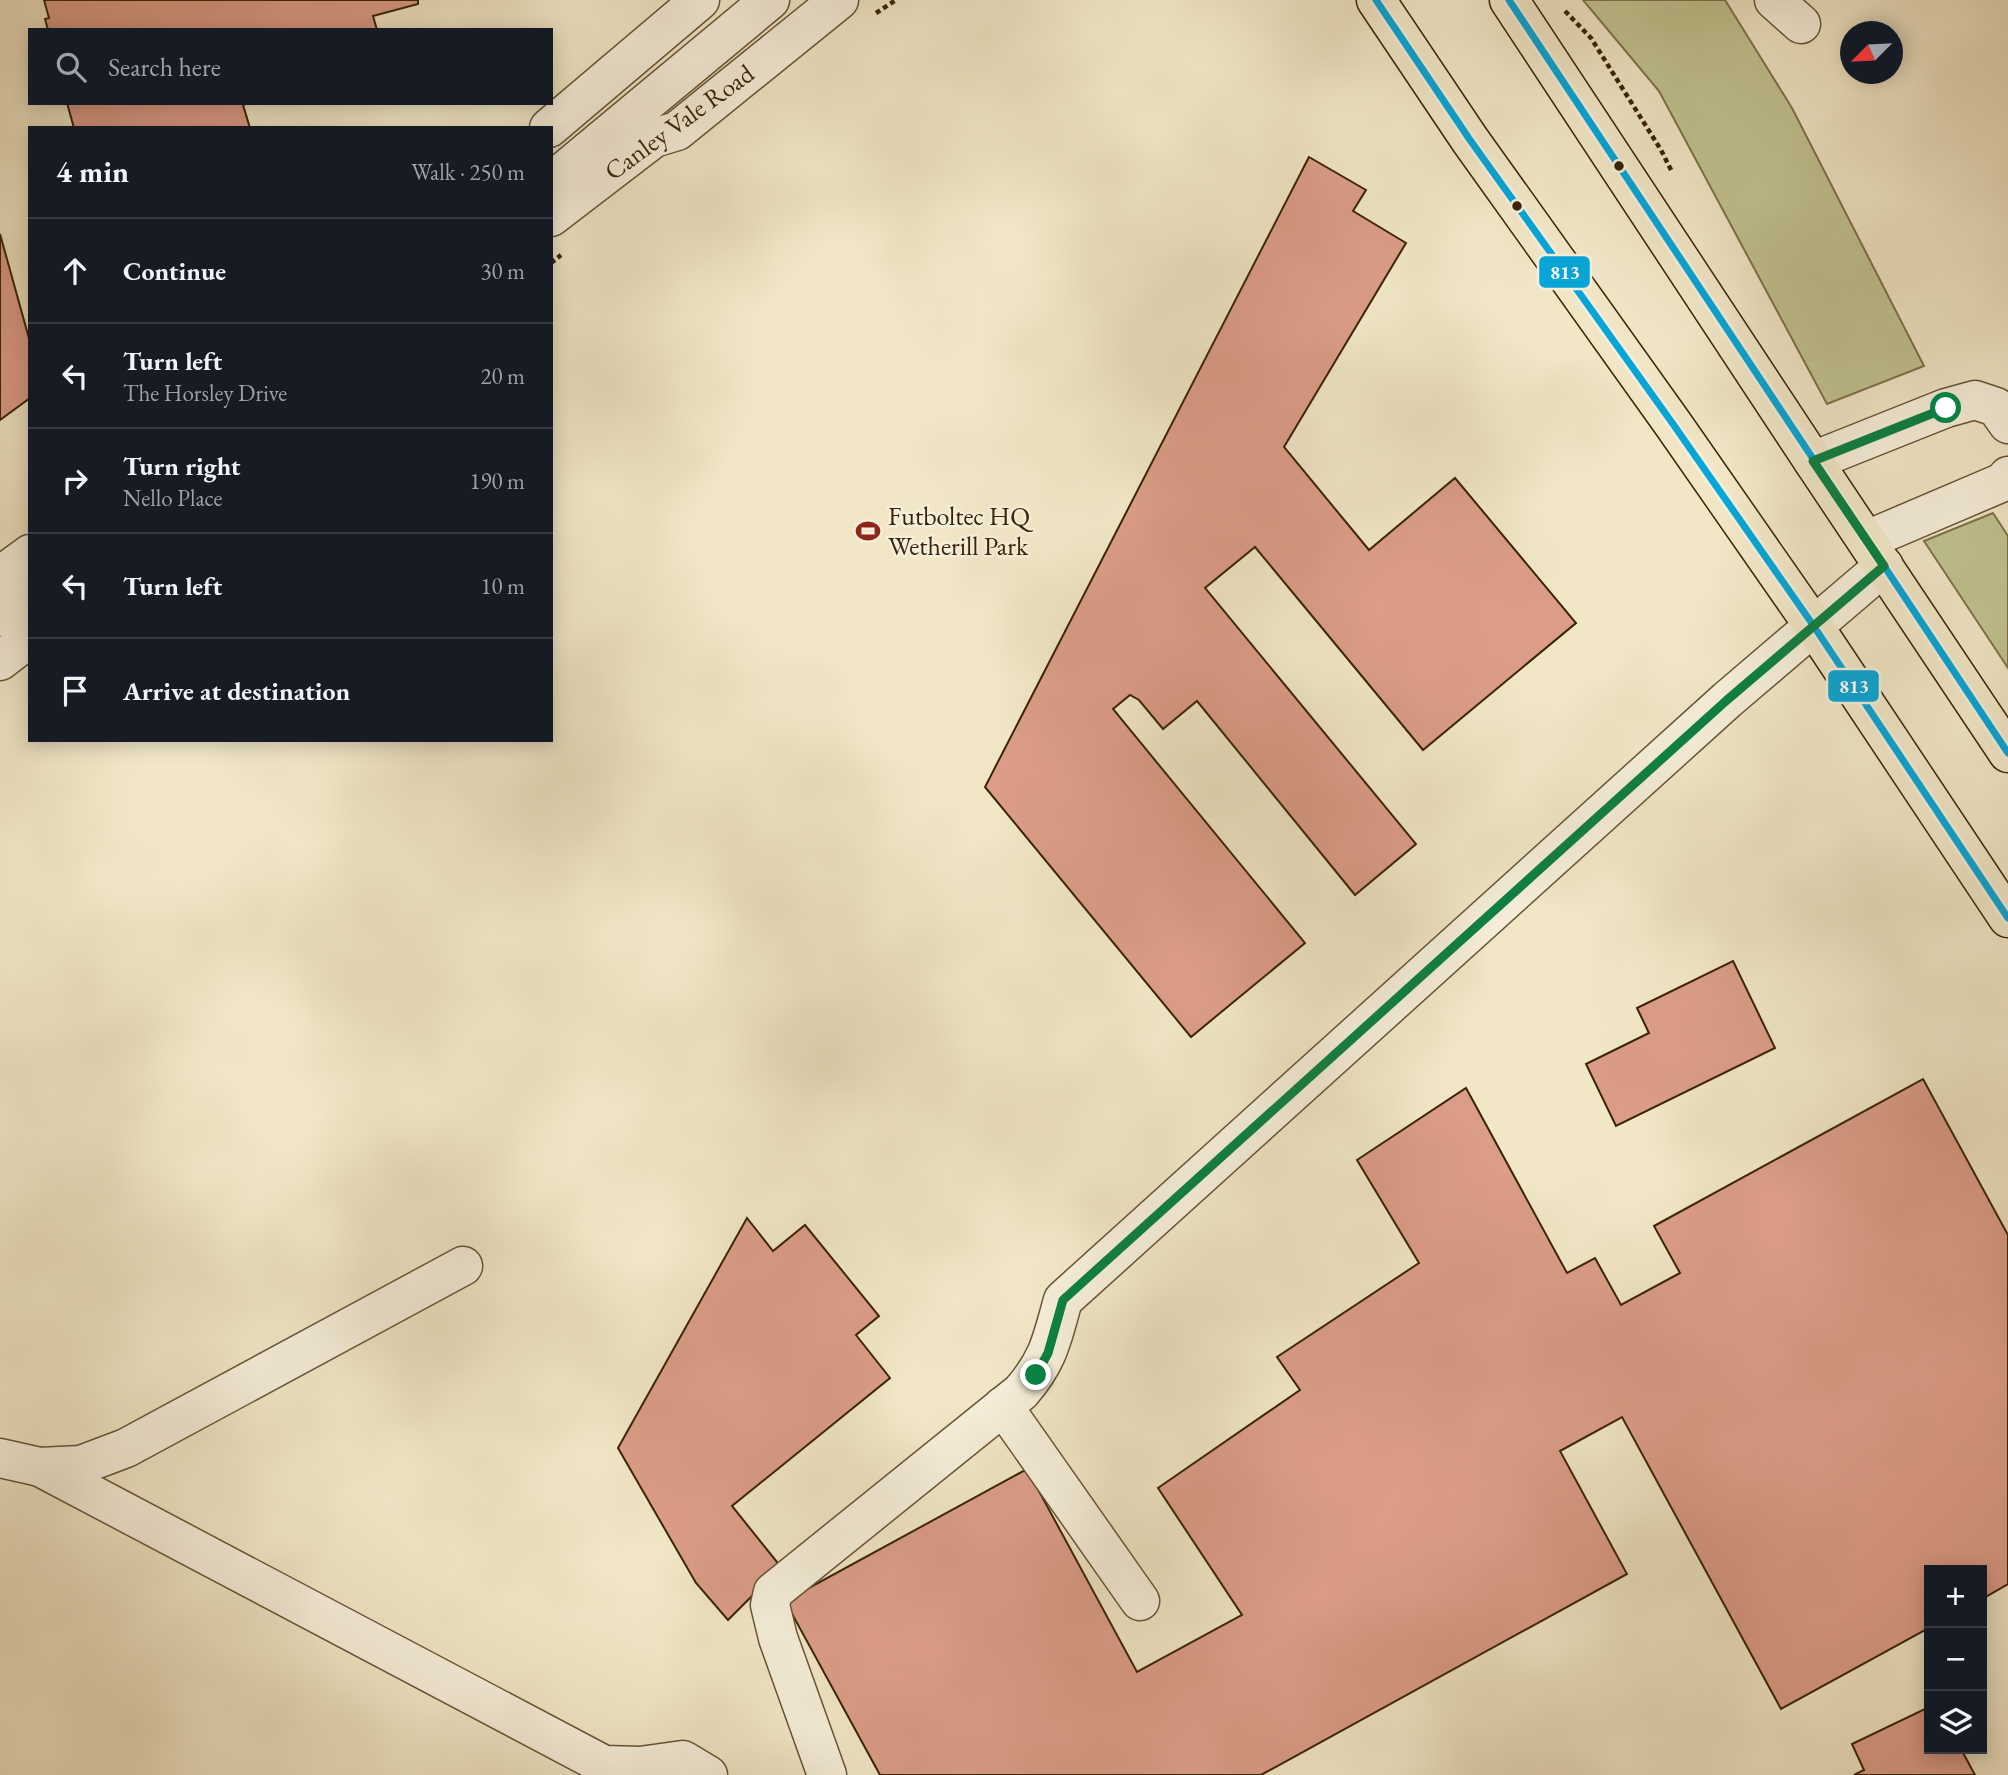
<!DOCTYPE html>
<html lang="en">
<head>
<meta charset="utf-8">
<style>
	:root { --surface:#171b24; --page:#20242c; --text:#f1f3f6; --muted:#9ea1a6; --line:#363941 }
	body { margin:0; font-family:"EB Garamond",serif; background:var(--page); color:var(--text) }
	.controls { position:absolute; right:21px; bottom:21px; display:grid; overflow:hidden; border-radius:0px; box-shadow:0 4px 18px #0003 }
	.controls button { width:63px; height:63px; display:grid; place-items:center; padding:0; border:0; border-bottom:2px solid var(--line); background:var(--surface); color:var(--text); font:35px sans-serif }
	.compass { position:absolute; left:1840px; top:21px; width:63px; height:63px; border-radius:50%; background:var(--surface); box-shadow:0 4px 18px #0003; rotate:246deg }
	.stop { position:absolute; width:21px; height:21px; margin:-16px; border:5px solid #0b8043; border-radius:50%; background:#fff }
	.stop.end { background:#0b8043; border-color:#fff; box-shadow:0 2px 7px #0008 }
	.list { margin:0; padding:0; list-style:none }
	h2 { display:flex; justify-content:space-between; align-items:center; height:91px; margin:0; padding:0 28px; font-size:30px }
	h2 small { font-size:23px; font-weight:400; color:var(--muted) }
	.list li { display:grid; grid-template-columns:46px 1fr auto; gap:21px; align-items:center; box-sizing:border-box; height:105px; padding:0 28px; border-top:2px solid var(--line) }
	.list b { display:block; font-size:26px; white-space:nowrap }
	.list p { margin:0; font-size:23px; white-space:nowrap; color:var(--muted) }
	.list em { font-size:23px; font-style:normal; color:var(--muted) }
	.icon { flex:none; width:38px; height:38px; fill:none; stroke:currentColor; stroke-width:2; stroke-linecap:round; stroke-linejoin:round }
	.map { position:relative; flex:none; width:2008px; height:1775px; overflow:hidden }
	.search { position:absolute; background:var(--surface); box-shadow:0 4px 18px #0003; left:28px; top:28px; width:525px; height:77px; display:flex; align-items:center; gap:18px; box-sizing:border-box; padding:0 24px; border-radius:0px; color:var(--muted); font-size:26px }
	.panel { position:absolute; background:var(--surface); box-shadow:0 4px 18px #0003; left:28px; top:126px; width:525px; height:616px; border-radius:0px }
	.map>svg:first-child { display:block }
	.green { fill:#c1c391; stroke:#7d734b; stroke-width:2 }
	.building { fill:#dc9d88; stroke:#392305; stroke-width:2 }
	.lines { fill:none; stroke-linecap:round; stroke-linejoin:round }
	.minor-casing { stroke:#675436; stroke-width:41 }
	.major-casing { stroke:#392305; stroke-width:41 }
	.path { stroke:#392305; stroke-width:4.5; stroke-dasharray:5 3.5; stroke-linecap:butt }
	.minor { stroke:#f6efdb; stroke-width:38 }
	.major { stroke:#f1e7c7; stroke-width:38 }
	.bus-1-casing { stroke:#f6efdb; stroke-width:12 }
	.bus-1 { stroke:#06a6d8; stroke-width:7 }
	.route { stroke:#0b8043; stroke-width:9 }
	.bus-dot { fill:#392305; stroke:#f6efdb; stroke-width:2.5 }
	.labels { text-anchor:middle; stroke-width:5; stroke-linejoin:round; paint-order:stroke }
	.street-label { font-size:26px; fill:#392305; stroke:#f6efdb }
	.poi-label { font-size:26px; fill:#392305; stroke:#f6efdb; text-anchor:start }
	.line-badge { stroke:#f6efdb; stroke-width:2.5 }
	.badge-label { font-size:19px; text-anchor:middle; font-weight:bold; fill:#fff }
</style>
</head>
<body>
<div class="map">
<svg width="2008" height="1775" viewBox="0 0 2008 1775">
	<rect width="100%" height="100%" fill="#f1e7c7"/>
	<filter id="stains"><feTurbulence type="fractalNoise" baseFrequency=".00286" numOctaves="4"/><feColorMatrix values="0 0 0 0 .2 0 0 0 0 .09 0 0 0 0 .02 0 0 0 .5 -.17"/></filter>
	<radialGradient id="worn" r=".72"><stop offset=".6" stop-color="#630" stop-opacity="0"/><stop offset="1" stop-color="#630" stop-opacity=".3"/></radialGradient>
	<g class="green">
		<polygon points="1583,0 1725,0 1792,108 1924,366 1827,404 1659,91"/>
		<polygon points="1993,513 2008,536 2008,668 1924,541"/>
	</g>
	<g class="building">
		<polygon points="44,0 418,0 418,4 373,16 377,30 48,30 45,19 49,18"/>
		<polygon points="67,103 249,103 243,105 250,128 74,128"/>
		<polygon points="1309,157 1366,190 1353,211 1406,243 1284,447 1369,550 1455,478 1576,623 1423,750 1255,547 1205,588 1416,844 1355,895 1197,701 1163,729 1139,700 1130,695 1113,709 1305,943 1191,1037 985,787"/>
		<polygon points="0,234 30,342 30,398 0,420"/>
		<polygon points="1733,961 1775,1048 1616,1126 1586,1064 1649,1033 1637,1008"/>
		<polygon points="1923,1079 2008,1235 2008,1584 1982,1599 1982,1570 1929,1570 1929,1628 1781,1709 1622,1417 1560,1451 1627,1574 1261,1775 880,1775 785,1601 1027,1469 1137,1672 1242,1615 1158,1488 1300,1390 1277,1357 1419,1263 1357,1160 1466,1088 1567,1273 1595,1258 1621,1305 1680,1273 1654,1226"/>
		<polygon points="747,1218 773,1251 805,1225 879,1316 856,1335 890,1378 732,1506 781,1567 728,1620 696,1583 618,1448"/>
		<polygon points="1929,1707 1929,1749 1961,1749 1975,1775 1854,1775 1864,1770 1852,1744"/>
	</g>
	<g class="lines">
		<g class="minor-casing">
			<g id="minor">
				<polyline points="1774,0 1801,24"/>
				<polyline points="549,128 700,0"/>
				<polyline points="551,182 770,0"/>
				<polyline points="551,217 654,138 677,131 839,0"/>
				<polyline points="1813,461 1946,408 1975,400 1996,407 2008,424"/>
				<polyline points="1867,540 2003,482 2008,476"/>
				<polyline points="0,576 30,554"/>
				<polyline points="0,617 30,594"/>
				<polyline points="0,661 30,638"/>
				<polyline points="1003,1406 1140,1601"/>
				<polyline points="0,1458 40,1467 81,1465 126,1448 463,1266"/>
				<polyline points="40,1467 604,1765 640,1766 683,1760 708,1775"/>
				<path d="M827 1775 778 1638 770 1605 773 1592 1021 1392C1049 1360 1052 1339 1063 1300L1727 700 1884 566"/>
			</g>
		</g>
		<g class="major-casing">
			<g id="major">
				<polyline points="1376,0 1470,140 1673,424 1813,625 2008,918"/>
				<polyline points="1509,0 1813,461 2008,753"/>
			</g>
		</g>
		<g class="path">
			<polyline points="1565,11 1591,38 1661,150 1672,172"/>
			<polyline points="876,13 896,0"/>
			<polyline points="551,263 561,255"/>
		</g>
		<use href="#minor" class="minor"/>
		<use href="#major" class="major"/>
		<g class="bus-1-casing">
			<g id="bus-1">
				<polyline points="1376,0 1470,140 1673,424 1813,625 2008,918"/>
				<polyline points="1509,0 2008,753"/>
			</g>
		</g>
		<use href="#bus-1" class="bus-1"/>
	</g>
	<g class="lines">
		<polyline class="route" points="1036,1375 1048,1353 1063,1300 1727,700 1884,566 1813,461 1946,408"/>
	</g>
	<defs>
		<g id="stadium-bare" transform="scale(1.89)"><path d="M0-5a6.5 5 0 1 0 0 10a6.5 5 0 1 0 0-10ZM-3.5-1.8h7v3.6h-7Z" fill="#8f2418" stroke="#f6efdb" stroke-width="2.5" paint-order="stroke"/></g>
	</defs>
	<g fill-rule="evenodd">
		<use href="#stadium-bare" x="868" y="531"/>
	</g>
	<g class="bus-dot">
		<circle cx="1619" cy="166" r="6"/>
		<circle cx="1517" cy="206" r="6"/>
	</g>
	<g class="labels">
		<g class="street-label">
			<text transform="translate(679 122) rotate(-36)" y="9">Canley Vale Road</text>
		</g>
		<g class="poi-label">
			<text x="888" y="525">Futboltec HQ<tspan x="888" dy="30">Wetherill Park</tspan></text>
		</g>
	</g>
	<g class="line-badge">
		<rect x="1538" y="255" width="53" height="34" rx="7" fill="#06a6d8"/>
		<rect x="1827" y="669" width="53" height="34" rx="7" fill="#06a6d8"/>
	</g>
	<g class="badge-label">
		<text x="1565" y="279">813</text>
		<text x="1854" y="693">813</text>
	</g>
	<rect width="100%" height="100%" filter="url(#stains)"/>
	<rect width="100%" height="100%" fill="url(#worn)"/>
</svg>
<div class="controls">
<button>+</button>
<button>−</button>
<button><svg class="icon" aria-label="layers" viewBox="0 0 24 24"><path d="M12 4l9 5-9 5-9-5zM3 14l9 5 9-5"/></svg></button>
</div>
<svg class="compass" viewBox="-18 -18 36 36"><path d="M0-13l5 13h-10z" fill="#e53935"/><path d="M0 13l5-13h-10z" fill="#9ea1a6"/></svg>
<div class="stop" style="left:1946px;top:408px"></div>
<div class="stop end" style="left:1036px;top:1375px"></div>
<div class="search"><svg class="icon" aria-label="search" viewBox="0 0 24 24"><circle cx="10" cy="10" r="6"/><path d="M15 15l6 6"/></svg>Search here</div>
<section class="panel">
<h2>4 min<small>Walk · 250 m</small></h2>
<ul class="list">
<li><svg class="icon" aria-label="ahead" viewBox="0 0 24 24"><path d="M12 20V5M6 11l6-6 6 6"/></svg><div><b>Continue</b></div><em>30 m</em></li>
<li><svg class="icon" aria-label="left" viewBox="0 0 24 24"><path d="M17 20v-9H6M10 6l-5 5 5 5"/></svg><div><b>Turn left</b><p>The Horsley Drive</p></div><em>20 m</em></li>
<li><svg class="icon" aria-label="right" viewBox="0 0 24 24"><path d="M7 20v-9h11M14 6l5 5-5 5"/></svg><div><b>Turn right</b><p>Nello Place</p></div><em>190 m</em></li>
<li><svg class="icon" aria-label="left" viewBox="0 0 24 24"><path d="M17 20v-9H6M10 6l-5 5 5 5"/></svg><div><b>Turn left</b></div><em>10 m</em></li>
<li><svg class="icon" aria-label="arrive" viewBox="0 0 24 24"><path d="M6 21V4h12l-3 4 3 4H6"/></svg><div><b>Arrive at destination</b></div></li>
</ul>
</section>
</div>
</body>
</html>
